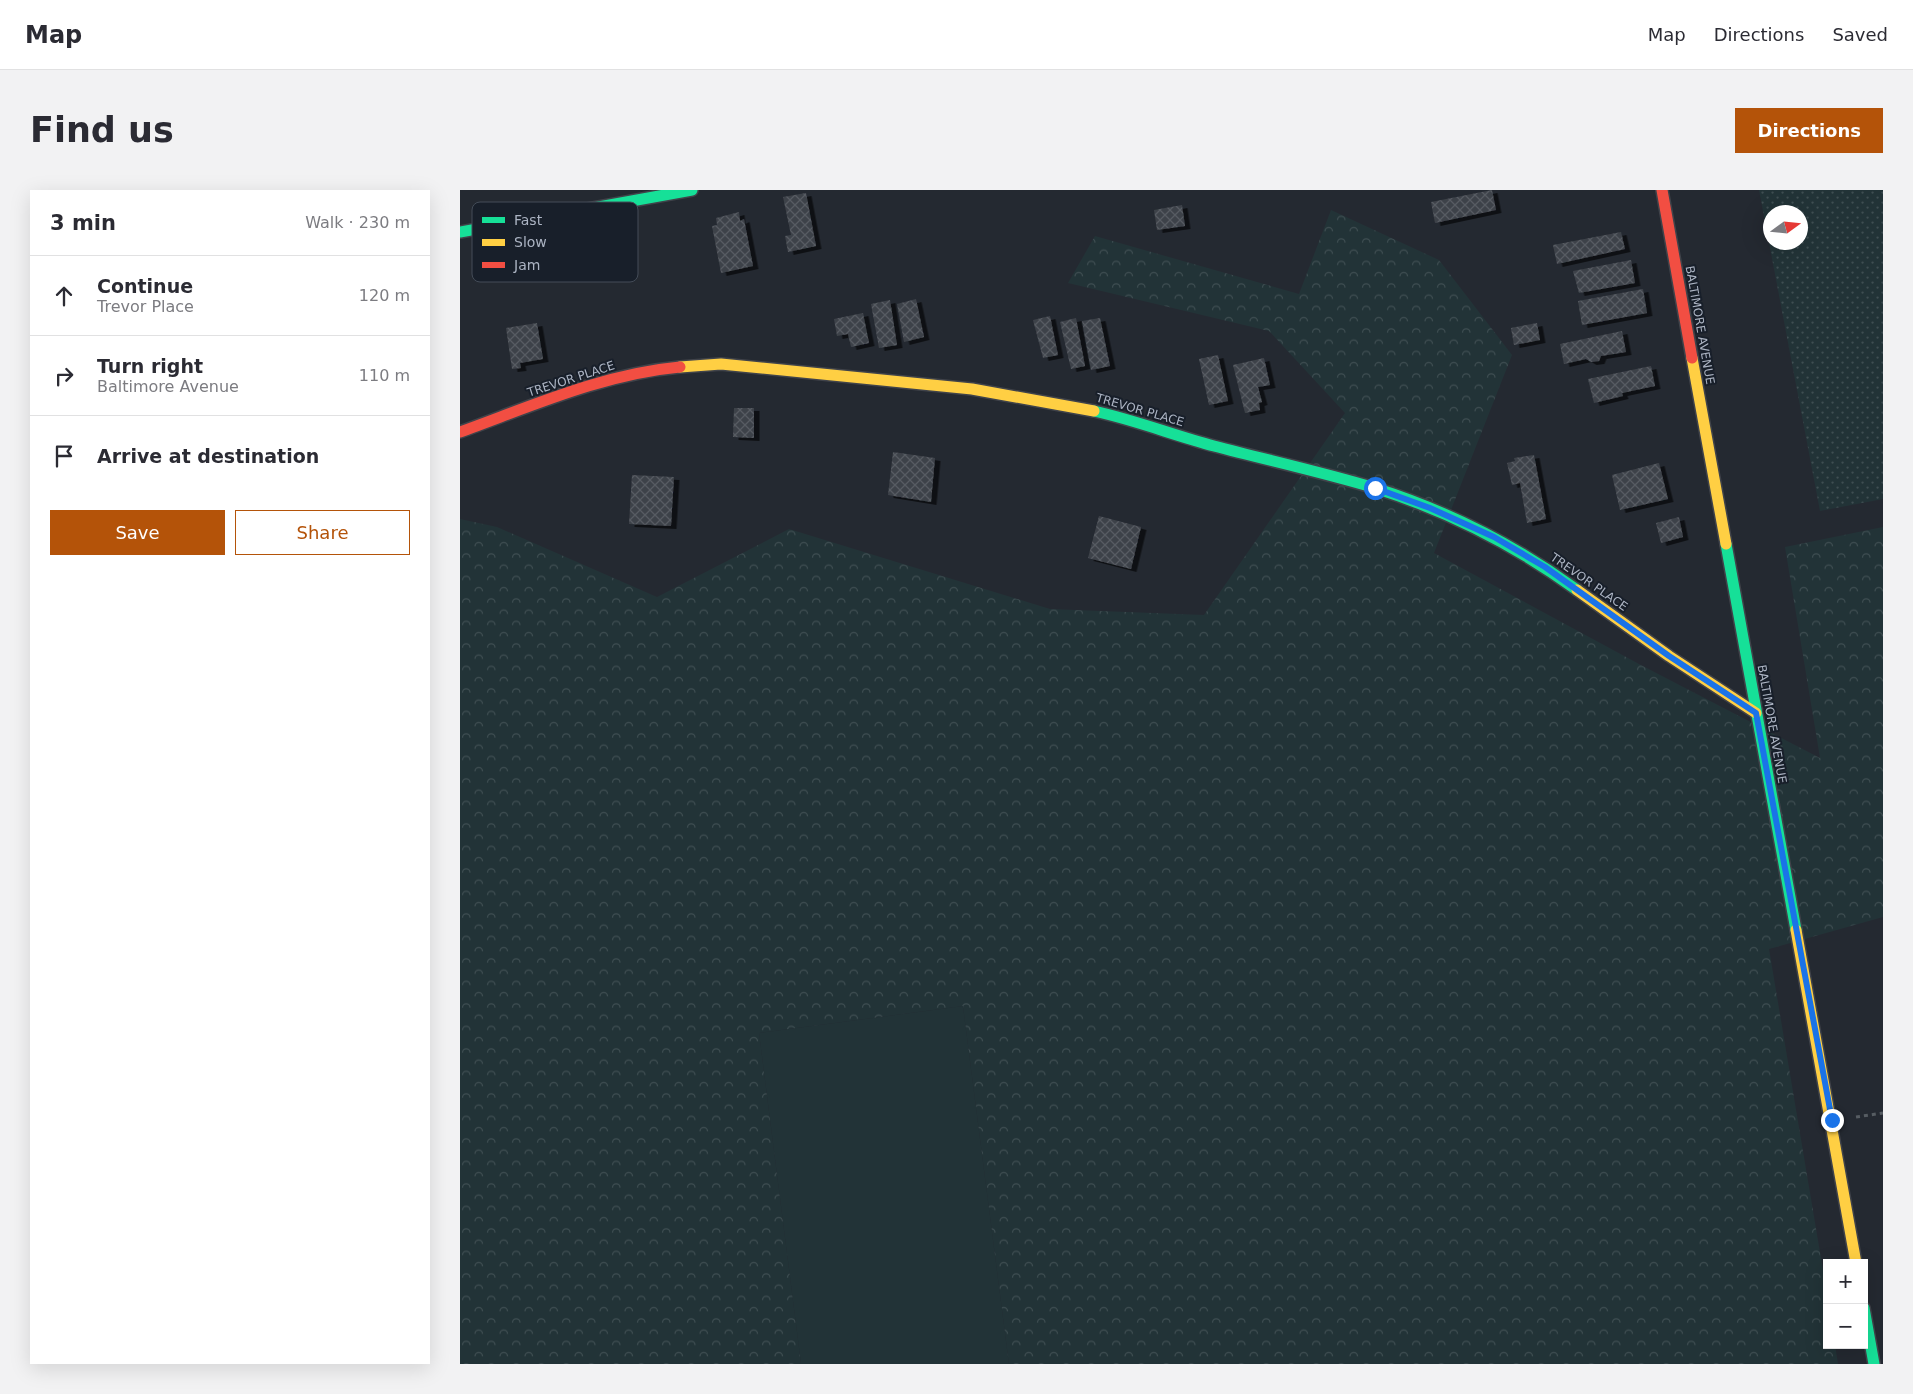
<!DOCTYPE html>
<html lang="en">
<head>
<meta charset="utf-8">
<style>
	:root { --surface:#fff; --page:#f2f2f3; --text:#2b2b33; --muted:#7c7c81; --line:#e1e1e2; --accent:#b45309 }
	body { margin:0; font-family:"DejaVu Sans",sans-serif; background:var(--page); color:var(--text) }
	.controls { position:absolute; right:15px; bottom:15px; display:grid; overflow:hidden; border-radius:0px; box-shadow:0 5px 20px #0002 }
	.controls button { width:45px; height:45px; display:grid; place-items:center; padding:0; border:0; border-bottom:1px solid var(--line); background:var(--surface); color:var(--text); font:25px sans-serif }
	.compass { position:absolute; left:1303px; top:15px; width:45px; height:45px; border-radius:50%; background:var(--surface); box-shadow:0 5px 20px #0002; rotate:75deg }
	.stop { position:absolute; width:15px; height:15px; margin:-11px; border:4px solid #1a73e8; border-radius:50%; background:#fff }
	.stop.end { background:#1a73e8; border-color:#fff; box-shadow:0 1px 5px #0008 }
	.list { margin:0; padding:0; list-style:none }
	h2 { display:flex; justify-content:space-between; align-items:center; height:65px; margin:0; padding:0 20px; font-size:21px }
	h2 small { font-size:16px; font-weight:400; color:var(--muted) }
	.list li { display:grid; grid-template-columns:32px 1fr auto; gap:15px; align-items:center; box-sizing:border-box; height:80px; padding:0 20px; border-top:1px solid var(--line) }
	.list b { display:block; font-size:19px; white-space:nowrap }
	.list p { margin:0; font-size:16px; white-space:nowrap; color:var(--muted) }
	.list em { font-size:16px; font-style:normal; color:var(--muted) }
	.actions { display:flex; gap:10px; padding:15px 20px }
	.actions a { flex:1; padding:11px 0; border:1px solid var(--accent); border-radius:0px; text-align:center; font-size:18px; color:var(--accent) }
	.actions .main { background:var(--accent); color:#fff }
	.icon { flex:none; width:28px; height:28px; fill:none; stroke:currentColor; stroke-width:2; stroke-linecap:round; stroke-linejoin:round }
	.map { position:relative; flex:none; width:1423px; height:1174px; overflow:hidden; border-radius:0px }
	header { display:flex; align-items:center; gap:30px; box-sizing:border-box; height:70px; padding:0 25px; background:var(--surface); border-bottom:1px solid var(--line) }
	header strong { font-size:24px }
	nav { display:flex; gap:28px; margin-inline-start:auto; font-size:18px }
	.intro { display:flex; align-items:center; justify-content:space-between; box-sizing:border-box; height:120px; padding:0 30px }
	h1 { margin:0; font-size:35px }
	.button { padding:12px 22px; border-radius:0px; background:var(--accent); color:#fff; font-size:18px; font-weight:700 }
	main { display:flex; gap:30px; padding:0 30px }
	aside { flex:1; background:var(--surface); border-radius:0px; box-shadow:0 5px 20px #0002 }
	.map>svg:first-child { display:block }
	.grass { fill:#223337 }
	.forest { fill:url(#forest-crowns) }
	.park { fill:url(#park-dots); fill-rule:evenodd }
	.building { fill:url(#building-cross-hatch); filter:url(#shadow) }
	.lines { fill:none; stroke-linecap:round; stroke-linejoin:round }
	.fast-casing { stroke:#40434a; stroke-width:14 }
	.slow-casing { stroke:#40434a; stroke-width:14 }
	.jam-casing { stroke:#40434a; stroke-width:14 }
	.path { stroke:#565c62; stroke-width:3; stroke-dasharray:4 4; stroke-linecap:butt }
	.fast { stroke:#16e098; stroke-width:11 }
	.slow { stroke:#ffcf43; stroke-width:11 }
	.jam { stroke:#f24e42; stroke-width:11 }
	.route { stroke:#1a73e8; stroke-width:6 }
	.labels { text-anchor:middle; stroke-width:4; stroke-linejoin:round; paint-order:stroke }
	.street-label { font-size:12px; fill:#acb4c3; stroke:#181f2a }
	.key { fill:#181f2a; stroke:#444c58; stroke-width:1 }
	.key-label { font-size:14px; fill:#acb4c3 }
</style>
</head>
<body>
<header>
<strong>Map</strong>
<nav><a>Map</a><a>Directions</a><a>Saved</a></nav>
</header>
<div class="intro"><h1>Find us</h1><a class="button">Directions</a></div>
<main>
<aside>
<h2>3 min<small>Walk · 230 m</small></h2>
<ul class="list">
<li><svg class="icon" aria-label="ahead" viewBox="0 0 24 24"><path d="M12 20V5M6 11l6-6 6 6"/></svg><div><b>Continue</b><p>Trevor Place</p></div><em>120 m</em></li>
<li><svg class="icon" aria-label="right" viewBox="0 0 24 24"><path d="M7 20v-9h11M14 6l5 5-5 5"/></svg><div><b>Turn right</b><p>Baltimore Avenue</p></div><em>110 m</em></li>
<li><svg class="icon" aria-label="arrive" viewBox="0 0 24 24"><path d="M6 21V4h12l-3 4 3 4H6"/></svg><div><b>Arrive at destination</b></div></li>
</ul>
<div class="actions"><a class="main">Save</a><a>Share</a></div>
</aside>
<div class="map">
<svg width="1423" height="1174" viewBox="0 0 1423 1174">
	<defs>
		<pattern id="forest-crowns" width="20" height="18" patternUnits="userSpaceOnUse" patternTransform="scale(1.25)"><rect width="20" height="18" fill="#223337"/><path d="M2 6a3 3 0 1 1 6 0M12 15a3 3 0 1 1 6 0" fill="none" stroke="#3f4e52"/></pattern>
		<pattern id="park-dots" width="8" height="8" patternUnits="userSpaceOnUse" patternTransform="scale(1.25)"><rect width="8" height="8" fill="#223337"/><path d="M2 2h.1M6 6h.1" fill="none" stroke="#3f4e52" stroke-width="1.8" stroke-linecap="round"/></pattern>
		<pattern id="building-cross-hatch" width="8" height="8" patternUnits="userSpaceOnUse" patternTransform="scale(1.25)"><rect width="8" height="8" fill="#3e4249"/><path d="M0 0l8 8M0 8l8-8" fill="none" stroke="#575b62"/></pattern>
		<filter id="shadow"><feDropShadow dx="5.5" dy="3" stdDeviation="0" flood-color="#0009"/></filter>
	</defs>
	<rect width="100%" height="100%" fill="#242931"/>
	<polygon class="grass" points="503,816 549,1174 341,1174 299,843"/>
	<polygon class="forest" points="871,20 979,70 1052,165 974,363 1179,474 1360,568 1325,357 1423,337 1423,727 1309,759 1367,1104 1367,1155 1375,1155 1378,1174 549,1174 503,816 299,843 341,1174 0,1174 0,329 37,337 197,407 329,339 590,419 744,425 885,223 809,141 608,93 635,46 839,104"/>
	<path class="park" d="M1299 0H1423V309L1360 321ZM1310 22H1340V52H1310Z"/>
	<g class="building">
		<polygon points="1032,0 1036,20 975,33 971,12"/>
		<polygon points="346,3 356,56 328,62 325,46 331,45 323,7"/>
		<polygon points="722,15 725,36 697,40 694,20"/>
		<polygon points="279,22 280,31 284,29 293,76 261,83 252,36 257,35 256,28"/>
		<polygon points="1161,42 1165,59 1097,74 1093,55"/>
		<polygon points="1171,70 1175,93 1119,103 1113,81"/>
		<polygon points="1183,99 1187,123 1122,135 1118,111"/>
		<polygon points="456,109 464,147 444,152 437,114"/>
		<polygon points="430,110 437,155 419,158 411,114"/>
		<polygon points="403,123 409,153 391,157 388,144 377,146 374,129"/>
		<polygon points="590,126 598,165 583,168 573,130"/>
		<polygon points="616,128 625,176 611,179 600,132"/>
		<polygon points="640,128 650,176 631,180 622,131"/>
		<polygon points="77,133 83,169 60,173 61,178 52,179 46,138"/>
		<polygon points="1077,133 1080,150 1054,155 1051,138"/>
		<polygon points="1162,141 1166,162 1141,166 1139,171 1131,172 1126,169 1104,174 1100,154"/>
		<polygon points="758,165 768,211 749,215 739,169"/>
		<polygon points="804,168 810,195 798,197 802,212 799,213 800,220 785,223 773,175"/>
		<polygon points="1191,176 1195,196 1162,203 1163,206 1134,213 1128,189"/>
		<polygon points="274,218 294,218 294,248 273,247"/>
		<polygon points="433,262 475,268 471,312 428,305"/>
		<polygon points="1074,265 1086,329 1067,333 1060,293 1052,295 1047,273 1055,271 1054,268"/>
		<polygon points="1199,273 1208,309 1160,320 1152,285"/>
		<polygon points="172,285 214,287 211,336 169,334"/>
		<polygon points="639,326 681,337 671,379 628,368"/>
		<polygon points="1219,327 1223,347 1201,353 1196,333"/>
	</g>
	<g class="lines">
		<g class="fast-casing">
			<g id="fast">
				<polyline points="0,42 232,0"/>
				<path d="M634 221C675 230 713 245 754 256 807 270 862 282 915 298 988 321 1055 355 1117 400"/>
				<polyline points="1266,354 1336,740"/>
				<polyline points="1404,1118 1414,1174"/>
			</g>
		</g>
		<g class="slow-casing">
			<g id="slow">
				<polyline points="1232,168 1266,354"/>
				<polyline points="220,177 261,174 512,199 634,221"/>
				<polyline points="1117,400 1209,466 1296,523"/>
				<polyline points="1336,740 1396,1073"/>
			</g>
		</g>
		<g class="jam-casing">
			<g id="jam">
				<polyline points="1202,0 1232,168"/>
				<path d="M0 242C72 216 143 184 220 177"/>
			</g>
		</g>
		<polyline class="path" points="1396,927 1423,923"/>
		<use href="#fast" class="fast"/>
		<use href="#slow" class="slow"/>
		<use href="#jam" class="jam"/>
	</g>
	<g class="lines">
		<polyline class="route" points="915,298 970,318 1034,347 1085,377 1209,466 1296,523 1372,930"/>
	</g>
	<g class="labels">
		<g class="street-label">
			<text transform="translate(1240 135) rotate(80)" y="4">BALTIMORE AVENUE</text>
			<text transform="translate(111 189) rotate(-18)" y="4">TREVOR PLACE</text>
			<text transform="translate(680 220) rotate(16)" y="4">TREVOR PLACE</text>
			<text transform="translate(1129 392) rotate(35)" y="4">TREVOR PLACE</text>
			<text transform="translate(1312 534) rotate(80)" y="4">BALTIMORE AVENUE</text>
		</g>
	</g>
	<rect x="12" y="12" width="166" height="80" rx="8" class="key"/>
	<rect x="22" y="27" width="23" height="6" fill="#16e098"/>
	<rect x="22" y="49" width="23" height="7" fill="#ffcf43"/>
	<rect x="22" y="72" width="23" height="6" fill="#f24e42"/>
	<g class="key-label">
		<text x="54" y="35">Fast</text>
		<text x="54" y="57">Slow</text>
		<text x="54" y="80">Jam</text>
	</g>
</svg>
<div class="controls">
<button>+</button>
<button>−</button>
</div>
<svg class="compass" viewBox="-18 -18 36 36"><path d="M0-13l5 13h-10z" fill="#e53935"/><path d="M0 13l5-13h-10z" fill="#7c7c81"/></svg>
<div class="stop" style="left:915px;top:298px"></div>
<div class="stop end" style="left:1372px;top:930px"></div>
</div>
</main>
</body>
</html>
